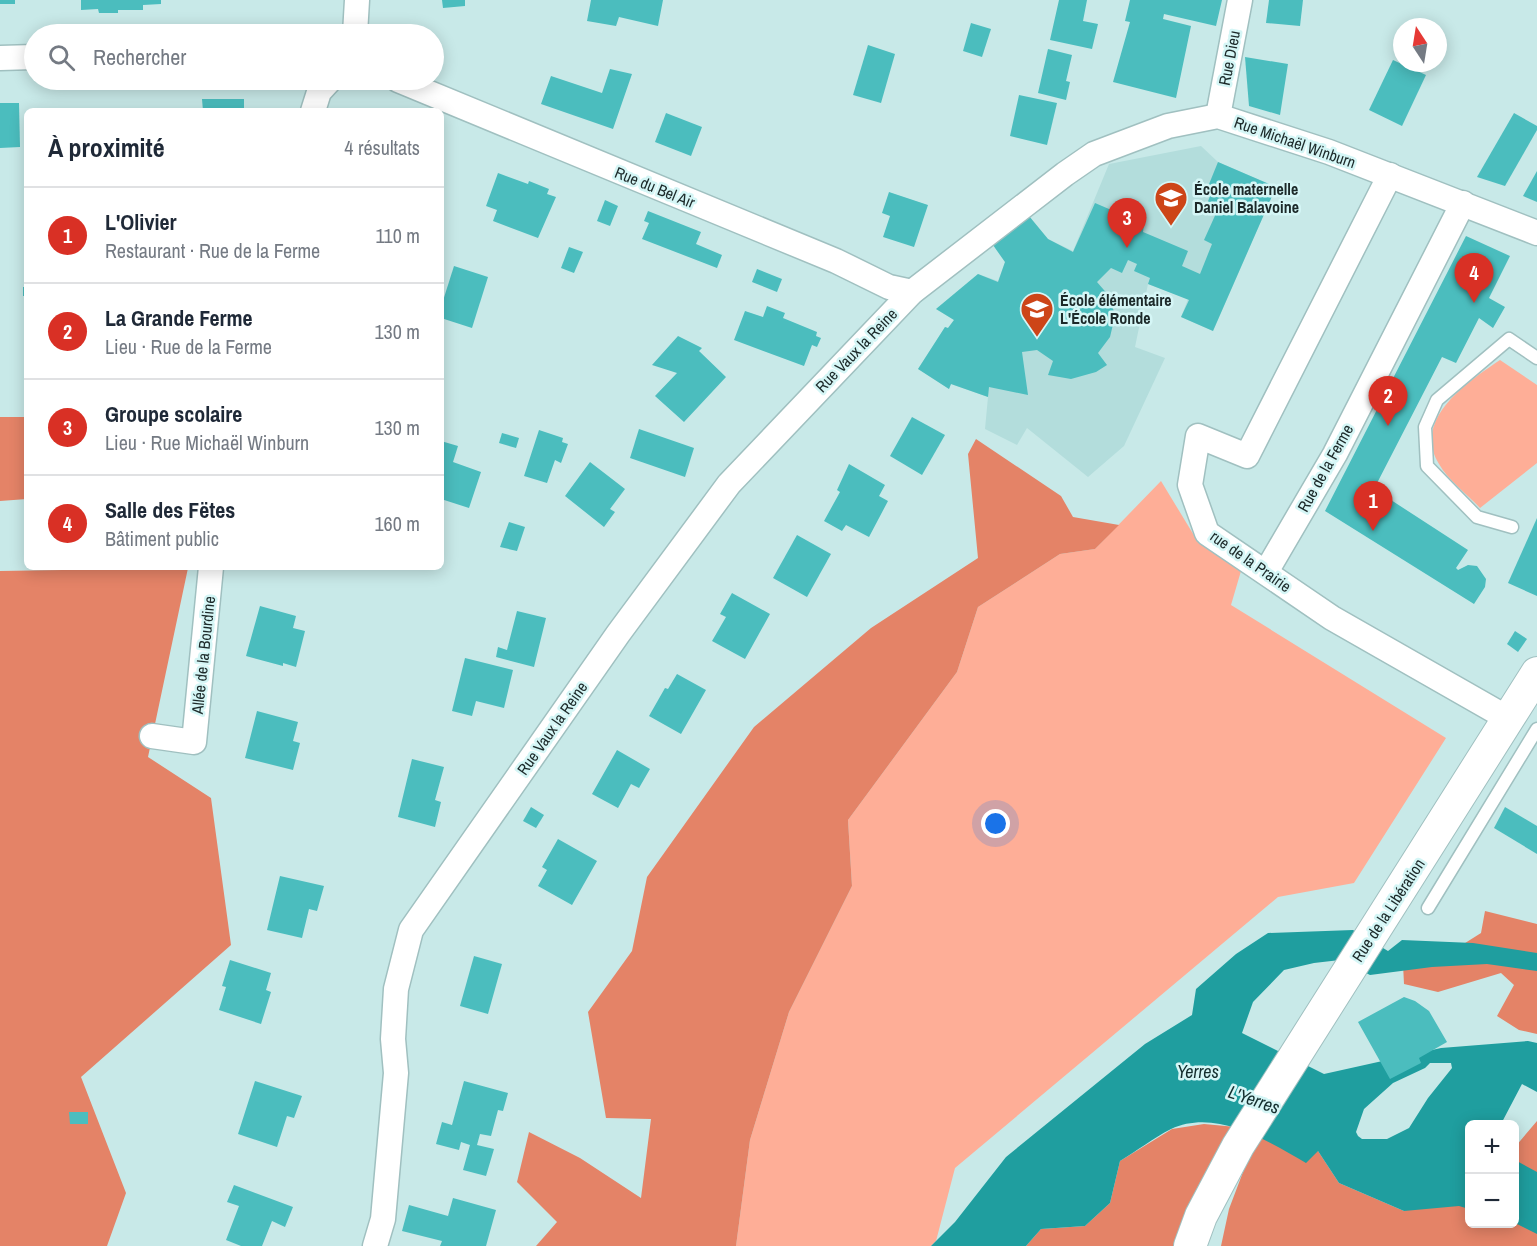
<!DOCTYPE html>
<html lang="fr">
<head>
<meta charset="utf-8">
<style>
	:root { --surface:#fff; --page:#f6f6f7; --text:#1f2937; --muted:#747a83; --line:#e0e1e3; --accent:#d93025 }
	body { margin:0; font-family:"Archivo Narrow",sans-serif; background:var(--page); color:var(--text) }
	.controls { position:absolute; right:18px; bottom:18px; display:grid; overflow:hidden; border-radius:9px; box-shadow:0 3px 15px #0003 }
	.controls button { width:54px; height:54px; display:grid; place-items:center; padding:0; border:0; border-bottom:2px solid var(--line); background:var(--surface); color:var(--text); font:30px sans-serif }
	.compass { position:absolute; left:1393px; top:18px; width:54px; height:54px; border-radius:50%; background:var(--surface); box-shadow:0 3px 15px #0003; rotate:348deg }
	.you { position:absolute; left:996px; top:824px; width:21px; height:21px; margin:-15px; border:4px solid #fff; border-radius:50%; background:#1a73e8; box-shadow:0 0 0 9px #1a73e833 }
	.badge { display:grid; place-items:center; width:39px; height:39px; border-radius:50%; background:var(--accent); color:#fff; font-size:20px; font-weight:700 }
	.pin { position:absolute; translate:-50% -50px; filter:drop-shadow(0 2px 3px #0008) }
	.pin::after { content:''; position:absolute; top:32px; width:21px; height:18px; background:inherit; clip-path:polygon(0 0,100% 0,50% 100%) }
	.list { margin:0; padding:0; list-style:none }
	h2 { display:flex; justify-content:space-between; align-items:center; height:78px; margin:0; padding:0 24px; font-size:26px }
	h2 small { font-size:20px; font-weight:400; color:var(--muted) }
	.list li { display:grid; grid-template-columns:39px 1fr auto; gap:18px; align-items:center; box-sizing:border-box; height:96px; padding:0 24px; border-top:2px solid var(--line) }
	.list b { display:block; font-size:22px; white-space:nowrap }
	.list p { margin:0; font-size:20px; white-space:nowrap; color:var(--muted) }
	.list em { font-size:20px; font-style:normal; color:var(--muted) }
	.icon { flex:none; width:33px; height:33px; fill:none; stroke:currentColor; stroke-width:2; stroke-linecap:round; stroke-linejoin:round }
	.map { position:relative; flex:none; width:1537px; height:1246px; overflow:hidden }
	.search { position:absolute; background:var(--surface); box-shadow:0 3px 15px #0003; left:24px; top:24px; width:420px; height:66px; display:flex; align-items:center; gap:15px; box-sizing:border-box; padding:0 21px; border-radius:33px; color:var(--muted); font-size:22px }
	.panel { position:absolute; background:var(--surface); box-shadow:0 3px 15px #0003; left:24px; top:108px; width:420px; height:462px; border-radius:9px }
	.map>svg:first-child { display:block }
	.built { fill:#b3dddc }
	.green { fill:#feae97 }
	.forest { fill:#e48367 }
	.water { fill:#1f9e9f; fill-rule:evenodd }
	.building { fill:#4bbdbe }
	.lines { fill:none; stroke-linecap:round; stroke-linejoin:round }
	.service-casing { stroke:#a0c0c0; stroke-width:15 }
	.minor-casing { stroke:#a0c0c0; stroke-width:27 }
	.tertiary-casing { stroke:#a0c0c0; stroke-width:34 }
	.service { stroke:#fff; stroke-width:12 }
	.minor { stroke:#fff; stroke-width:24 }
	.tertiary { stroke:#fff; stroke-width:32 }
	.labels { text-anchor:middle; stroke-width:5; stroke-linejoin:round; paint-order:stroke }
	.street-label { font-size:16px; fill:#1c2929; stroke:#d5f6f6 }
	.poi-label { font-size:16px; font-weight:bold; fill:#1c2929; stroke:#d5f6f6; text-anchor:start }
	.water-label { font-size:18px; font-style:italic; fill:#142e2e; stroke:#d5f6f6 }
</style>
</head>
<body>
<div class="map">
<svg width="1537" height="1246" viewBox="0 0 1537 1246">
	<rect width="100%" height="100%" fill="#c8e9e8"/>
	<polygon class="built" points="1201,146 1218,162 1276,187 1213,331 1181,317 1188,299 1148,284 1135,347 1165,358 1124,446 1088,477 1027,428 1017,445 985,429 988,397 951,384 949,389 918,369 945,327 948,328 954,320 936,309 978,274 998,281 1005,262 993,245 1029,216 1048,239 1073,251 1109,164"/>
	<g class="green">
		<path d="M1500 360 1537 385V463L1480 508C1467 494 1448 480 1439 464 1411 419 1469 381 1500 360Z"/>
		<polygon points="1161,481 1195,537 1241,571 1231,605 1446,738 1354,883 1278,897 955,1168 936,1241 931,1246 736,1246 750,1140 789,1012 852,886 848,820 957,672 978,607 1060,554 1095,549"/>
	</g>
	<g class="forest">
		<polygon points="0,417 27,417 27,499 0,501"/>
		<polygon points="976,439 1061,496 1073,517 1119,525 1095,549 1060,554 978,607 957,672 848,820 852,886 789,1012 750,1140 736,1246 536,1246 557,1222 517,1182 529,1132 580,1158 641,1198 651,1119 606,1118 588,1012 632,951 647,877 754,727 871,628 978,558 968,454"/>
		<polygon points="188,568 148,757 211,798 231,945 81,1077 126,1193 107,1246 0,1246 0,571"/>
		<polygon points="1485,911 1537,924 1537,1034 1519,1030 1497,1016 1514,985 1501,973 1438,992 1404,984 1403,964 1435,962 1481,933"/>
		<polygon points="1537,1121 1537,1246 1221,1246 1229,1209 1257,1135 1318,1151 1339,1183 1404,1211 1469,1176 1470,1224 1514,1224 1515,1147"/>
		<polygon points="1204,1124 1236,1127 1185,1246 1026,1246 1041,1229 1085,1226 1110,1203 1120,1161 1172,1129"/>
	</g>
	<g class="water">
		<path d="M1353 930 1388 951 1402 940 1473 943 1537 953V971L1487 964 1432 967 1370 975 1340 960 1314 963 1284 970 1253 1002 1242 1033 1324 1074 1441 1048 1528 1041 1537 1043V1092L1522 1084 1501 1124H1470L1469 1209 1459 1206 1404 1211 1339 1183 1318 1151 1306 1163C1268 1141 1216 1108 1171 1129 1153 1138 1137 1151 1120 1161L1110 1203 1085 1226 1041 1229 1026 1246H931L955 1222 1006 1157 1145 1044 1192 1015 1196 989 1236 954 1268 933ZM1430 1063H1451L1452 1068 1428 1098 1409 1128 1387 1139H1362L1358 1136 1356 1132 1364 1109 1393 1083 1425 1068Z"/>
		<polygon points="1515,1160 1537,1172 1537,1234 1515,1223"/>
	</g>
	<g class="building">
		<rect x="0" y="0" width="15" height="4"/>
		<polygon points="81,0 161,0 161,4 143,5 143,10 118,10 118,13 99,13 98,9 81,10"/>
		<polygon points="442,0 465,0 465,6 443,8"/>
		<polygon points="591,0 663,0 658,26 619,17 616,26 587,21"/>
		<polygon points="1059,0 1087,0 1083,21 1098,24 1092,49 1050,40"/>
		<polygon points="1130,0 1222,0 1216,26 1164,14 1163,19 1191,26 1176,98 1113,82 1130,22 1125,21"/>
		<polygon points="1269,0 1303,0 1300,26 1266,23"/>
		<polygon points="971,23 991,29 982,57 963,51"/>
		<polygon points="868,45 895,54 881,103 853,95"/>
		<polygon points="1048,49 1072,55 1066,81 1070,82 1066,100 1038,93"/>
		<polygon points="1245,57 1288,64 1280,115 1249,106"/>
		<polygon points="1393,60 1426,75 1402,126 1369,110"/>
		<polygon points="610,69 632,74 613,129 541,104 551,76 602,93"/>
		<polygon points="1019,95 1057,103 1047,145 1010,136"/>
		<polygon points="202,99 244,99 244,111 203,111"/>
		<polygon points="0,103 19,103 20,147 0,148"/>
		<polygon points="666,113 702,127 691,156 655,142"/>
		<polygon points="1514,113 1537,126 1537,130 1505,186 1477,177"/>
		<polygon points="1218,162 1276,187 1213,331 1181,317 1189,300 1148,284 1150,278 1134,271 1137,264 1128,260 1122,273 1111,268 1097,282 1110,297 1115,316 1110,337 1098,353 1107,365 1096,372 1071,379 1048,375 1053,361 1037,350 1022,352 1028,395 989,387 988,397 951,384 949,389 918,369 945,327 948,328 954,320 936,309 978,274 998,282 1005,262 993,245 1029,216 1048,239 1073,252 1095,203 1144,224 1143,232 1188,251 1182,266 1200,274 1212,244 1204,240 1218,209 1207,204 1210,196 1205,194"/>
		<polygon points="1537,171 1537,202 1523,196"/>
		<polygon points="498,173 528,184 529,181 549,189 547,194 556,197 538,238 493,221 497,210 486,206"/>
		<polygon points="889,192 928,205 914,247 883,237 890,216 882,213"/>
		<polygon points="605,200 618,206 610,226 597,221"/>
		<polygon points="648,211 701,232 696,244 722,255 717,268 642,239 649,223 644,221"/>
		<polygon points="1466,236 1510,256 1489,298 1505,307 1493,328 1479,318 1456,363 1442,357 1374,489 1468,550 1456,568 1458,570 1468,565 1477,566 1486,579 1485,587 1474,604 1325,511"/>
		<polygon points="569,247 583,252 574,273 561,268"/>
		<polygon points="454,266 488,277 472,328 441,318 441,307"/>
		<polygon points="757,269 782,279 777,292 752,282"/>
		<rect x="23" y="287" width="4" height="9"/>
		<polygon points="767,306 785,313 783,318 817,332 816,336 821,338 817,347 812,345 804,366 734,340 745,311 763,317"/>
		<polygon points="678,336 702,348 699,351 726,377 684,422 655,396 677,373 652,365"/>
		<polygon points="912,417 945,435 922,475 890,456"/>
		<polygon points="639,429 694,448 685,477 630,458"/>
		<polygon points="539,430 563,438 562,442 568,444 561,463 555,460 547,483 524,476"/>
		<polygon points="502,433 519,438 516,448 499,443"/>
		<polygon points="441,441 458,446 453,462 481,472 469,508 441,499"/>
		<polygon points="590,462 625,489 610,509 615,512 604,527 565,496"/>
		<polygon points="849,464 885,485 879,496 888,501 869,537 846,525 842,531 824,521 840,492 837,490"/>
		<polygon points="1537,518 1537,596 1508,583"/>
		<polygon points="509,522 525,527 517,551 500,547"/>
		<polygon points="797,535 831,554 807,597 773,578"/>
		<polygon points="732,593 770,614 745,659 712,641 726,617 720,614"/>
		<polygon points="260,606 296,616 293,628 305,631 296,667 283,663 283,666 246,656"/>
		<polygon points="517,611 546,618 534,667 496,657 498,647 507,650"/>
		<polygon points="1515,631 1527,639 1518,652 1507,644"/>
		<polygon points="465,658 513,670 504,708 476,701 472,716 452,711"/>
		<polygon points="677,674 706,690 681,734 649,716 665,688 668,689"/>
		<polygon points="257,711 298,722 293,741 300,743 293,770 245,758"/>
		<polygon points="617,750 650,769 639,788 631,784 618,808 592,794"/>
		<polygon points="412,759 444,767 435,800 441,802 435,827 398,817"/>
		<polygon points="531,807 544,815 536,828 523,821"/>
		<polygon points="1505,807 1537,826 1537,854 1494,828"/>
		<polygon points="558,839 597,861 572,905 538,886 547,870 542,867"/>
		<polygon points="280,876 324,886 317,911 309,909 302,938 267,930"/>
		<polygon points="474,956 502,964 488,1014 460,1006"/>
		<polygon points="230,960 271,973 266,990 271,992 261,1024 219,1010 226,987 222,986"/>
		<polygon points="1404,997 1415,1001 1429,1011 1447,1042 1419,1058 1421,1063 1390,1079 1358,1022"/>
		<polygon points="255,1081 302,1096 294,1118 287,1116 277,1147 238,1134"/>
		<polygon points="464,1081 508,1093 503,1111 498,1110 491,1136 480,1134 477,1145 494,1149 486,1176 463,1170 470,1145 461,1142 459,1150 436,1144 442,1122 452,1125"/>
		<polygon points="69,1112 88,1112 88,1124 70,1124"/>
		<polygon points="234,1185 293,1207 285,1227 272,1221 262,1246 241,1246 226,1240 239,1206 227,1202"/>
		<polygon points="453,1198 496,1210 486,1246 440,1246 442,1241 402,1231 409,1205 448,1216"/>
	</g>
	<g class="lines">
		<g class="service-casing">
			<g id="service">
				<polyline points="1512,527 1477,517 1427,466 1425,427 1437,400 1509,339 1537,358"/>
				<polyline points="1428,908 1537,729"/>
			</g>
		</g>
		<g class="minor-casing">
			<g id="minor">
				<polyline points="355,34 357,0"/>
				<polyline points="0,58 34,57"/>
				<polyline points="398,80 836,261 889,287 912,292"/>
				<polyline points="313,111 319,92 330,80"/>
				<polyline points="1218,116 1240,0"/>
				<polyline points="1390,175 1247,456 1198,436 1190,485 1207,533 1332,618 1509,719"/>
				<polyline points="1266,572 1335,454 1463,203"/>
				<polyline points="152,736 194,742 211,567"/>
				<polyline points="375,1246 383,1219 396,1073 393,1039 396,989 411,930 618,634 729,484 912,292 1065,174 1094,154 1168,126 1218,116 1329,152 1537,233"/>
			</g>
		</g>
		<g class="tertiary-casing">
			<polyline id="tertiary" points="1190,1246 1201,1216 1238,1146 1537,673"/>
		</g>
		<use href="#service" class="service"/>
		<use href="#minor" class="minor"/>
		<use href="#tertiary" class="tertiary"/>
	</g>
	<defs>
		<g id="school-pin" transform="scale(1.725)"><path d="M0 17L-7.5 6A9.5 9.5 0 1 1 7.5 6Z" fill="#cd4518" stroke="#d5f6f6"/><path d="M0-5L7-2L0 1L-7-2ZM-4 1L0 2.5L4 1V4Q0 6-4 4Z" fill="#fff"/></g>
	</defs>
	<g fill-rule="evenodd">
		<use href="#school-pin" x="1171" y="198"/>
		<use href="#school-pin" x="1037" y="309"/>
	</g>
	<g class="labels">
		<g class="street-label">
			<text transform="translate(1229 58) rotate(-79)" y="6">Rue Dieu</text>
			<text transform="translate(1295 142) rotate(19)" y="6">Rue Michaël Winburn</text>
			<text transform="translate(655 187) rotate(22)" y="6">Rue du Bel Air</text>
			<text transform="translate(856 350) rotate(-46)" y="6">Rue Vaux la Reine</text>
			<text transform="translate(1325 468) rotate(-61)" y="6">Rue de la Ferme</text>
			<text transform="translate(1251 561) rotate(35)" y="6">rue de la Prairie</text>
			<text transform="translate(203 655) rotate(-84)" y="6">Allée de la Bourdine</text>
			<text transform="translate(552 728) rotate(-55)" y="6">Rue Vaux la Reine</text>
			<text transform="translate(1388 910) rotate(-57)" y="6">Rue de la Libération</text>
		</g>
		<g class="poi-label">
			<text x="1194" y="195">École maternelle<tspan x="1194" dy="18">Daniel Balavoine</tspan></text>
			<text x="1060" y="306">École élémentaire<tspan x="1060" dy="18">L'École Ronde</tspan></text>
		</g>
		<g class="water-label">
			<text x="1198" y="1078">Yerres</text>
			<text transform="translate(1254 1100) rotate(19)" y="6">L'Yerres</text>
		</g>
	</g>
</svg>
<div class="controls">
<button>+</button>
<button>−</button>
</div>
<svg class="compass" viewBox="-18 -18 36 36"><path d="M0-13l5 13h-10z" fill="#e53935"/><path d="M0 13l5-13h-10z" fill="#747a83"/></svg>
<div class="you"></div>
<div class="pin badge" style="left:1373px;top:531px">1</div>
<div class="pin badge" style="left:1388px;top:426px">2</div>
<div class="pin badge" style="left:1127px;top:248px">3</div>
<div class="pin badge" style="left:1474px;top:303px">4</div>
<div class="search"><svg class="icon" aria-label="search" viewBox="0 0 24 24"><circle cx="10" cy="10" r="6"/><path d="M15 15l6 6"/></svg>Rechercher</div>
<section class="panel">
<h2>À proximité<small>4 résultats</small></h2>
<ul class="list">
<li><span class="badge">1</span><div><b>L'Olivier</b><p>Restaurant · Rue de la Ferme</p></div><em>110 m</em></li>
<li><span class="badge">2</span><div><b>La Grande Ferme</b><p>Lieu · Rue de la Ferme</p></div><em>130 m</em></li>
<li><span class="badge">3</span><div><b>Groupe scolaire</b><p>Lieu · Rue Michaël Winburn</p></div><em>130 m</em></li>
<li><span class="badge">4</span><div><b>Salle des Fëtes</b><p>Bâtiment public</p></div><em>160 m</em></li>
</ul>
</section>
</div>
</body>
</html>
